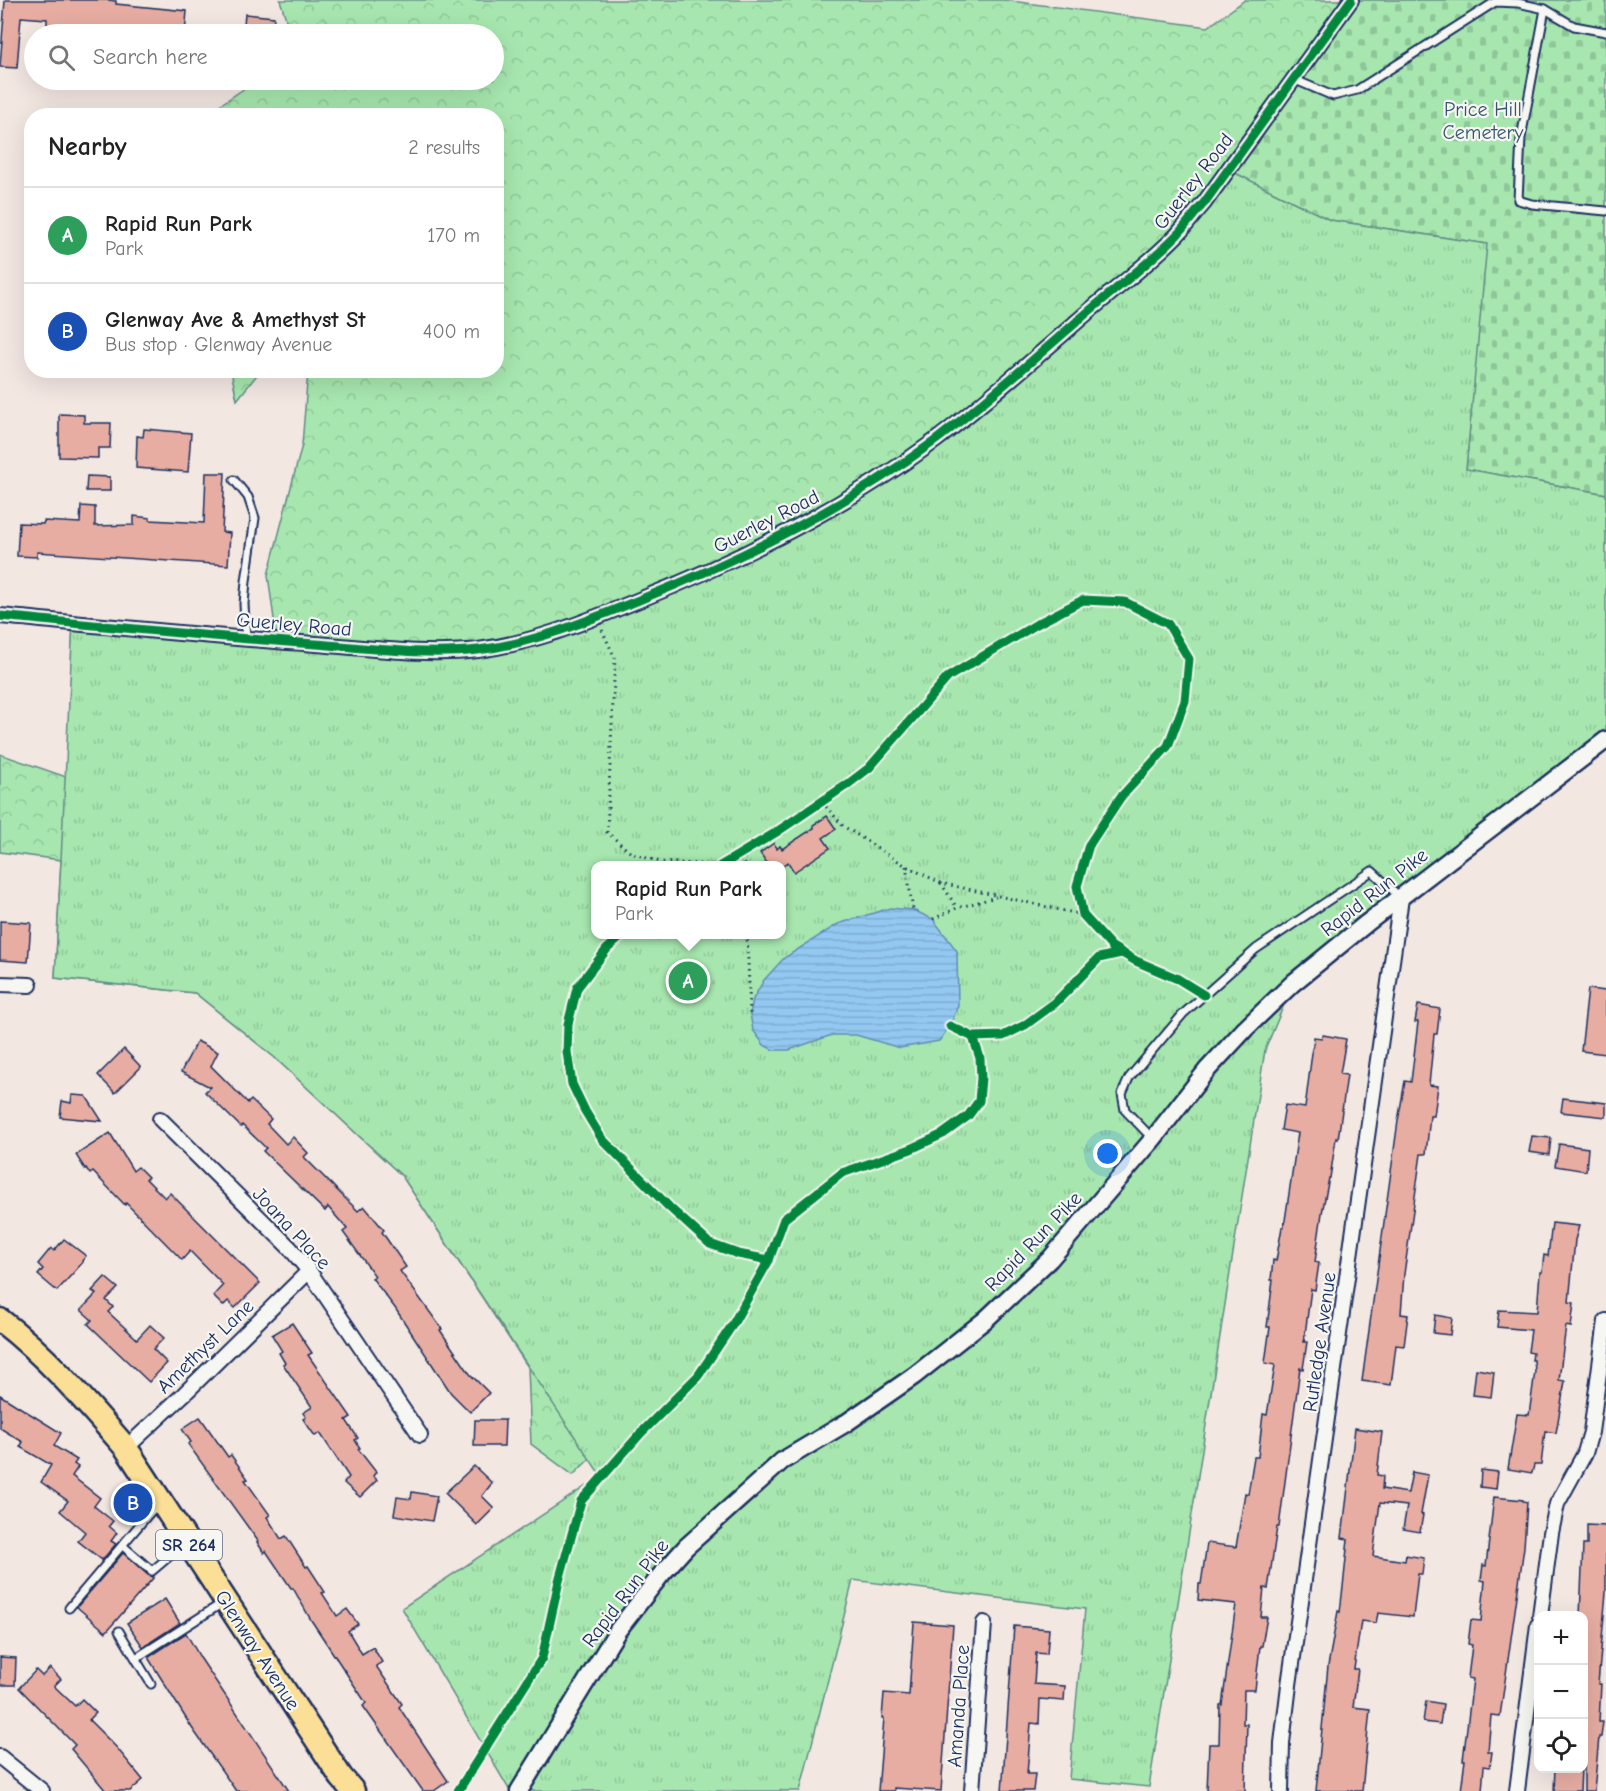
<!DOCTYPE html>
<html lang="en">
<head>
<meta charset="utf-8">
<style>
	:root { --surface:#fff; --page:#f2f2f2; --text:#222; --muted:#767676; --line:#e0e0e0; --accent:#111827 }
	body { margin:0; font-family:"Comic Neue",sans-serif; background:var(--page); color:var(--text) }
	.controls { position:absolute; right:18px; bottom:18px; display:grid; overflow:hidden; border-radius:12px; box-shadow:0 6px 24px #0002 }
	.controls button { width:54px; height:54px; display:grid; place-items:center; padding:0; border:0; border-bottom:2px solid var(--line); background:var(--surface); color:var(--text); font:30px sans-serif }
	.you { position:absolute; left:1108px; top:1154px; width:21px; height:21px; margin:-15px; border:4px solid #fff; border-radius:50%; background:#1a73e8; box-shadow:0 0 0 9px #1a73e833 }
	.badge { display:grid; place-items:center; width:39px; height:39px; border-radius:50%; background:var(--accent); color:#fff; font-size:20px; font-weight:700 }
	.pin { position:absolute; translate:-50% -50%; border:3px solid #fff; box-shadow:0 2px 6px #0006 }
	.popup { position:absolute; left:591px; top:861px; width:195px; height:78px; box-sizing:border-box; display:grid; place-content:center; border-radius:12px; background:var(--surface); filter:drop-shadow(0 2px 4px #0005); font-size:20px; white-space:nowrap; color:var(--muted) }
	.popup b { font-size:22px; color:var(--text) }
	.popup::after { content:''; position:absolute; left:50%; top:100%; margin-left:-12px; border:12px solid transparent; border-top-color:var(--surface) }
	.list { margin:0; padding:0; list-style:none }
	h2 { display:flex; justify-content:space-between; align-items:center; height:78px; margin:0; padding:0 24px; font-size:26px }
	h2 small { font-size:20px; font-weight:400; color:var(--muted) }
	.list li { display:grid; grid-template-columns:39px 1fr auto; gap:18px; align-items:center; box-sizing:border-box; height:96px; padding:0 24px; border-top:2px solid var(--line) }
	.list b { display:block; font-size:22px; white-space:nowrap }
	.list p { margin:0; font-size:20px; white-space:nowrap; color:var(--muted) }
	.list em { font-size:20px; font-style:normal; color:var(--muted) }
	.icon { flex:none; width:33px; height:33px; fill:none; stroke:currentColor; stroke-width:2; stroke-linecap:round; stroke-linejoin:round }
	.map { position:relative; flex:none; width:1606px; height:1791px; overflow:hidden }
	.search { position:absolute; background:var(--surface); box-shadow:0 6px 24px #0002; left:24px; top:24px; width:480px; height:66px; display:flex; align-items:center; gap:15px; box-sizing:border-box; padding:0 21px; border-radius:33px; color:var(--muted); font-size:22px }
	.panel { position:absolute; background:var(--surface); box-shadow:0 6px 24px #0002; left:24px; top:108px; width:480px; height:270px; border-radius:24px }
	.map>svg:first-child { display:block }
	.forest { fill:url(#forest-crowns); stroke:#618b86; stroke-width:1.5 }
	.cemetery { fill:url(#cemetery-stones); stroke:#618b86; stroke-width:1.5 }
	.park { fill:url(#park-tufts); stroke:#618b86; stroke-width:1.5; fill-rule:evenodd }
	.water { fill:url(#water-rules); stroke:#638bb6; stroke-width:1.5 }
	.building { fill:#e7ada2; stroke:#1b2f5e; stroke-width:1.5 }
	.lines { fill:none; stroke-linecap:round; stroke-linejoin:round }
	.service-casing { stroke:#1b2f5e; stroke-width:11 }
	.minor-casing { stroke:#1b2f5e; stroke-width:18 }
	.tertiary-casing { stroke:#1b2f5e; stroke-width:21 }
	.primary-casing { stroke:#1b2f5e; stroke-width:27 }
	.path { stroke:#1b2f5e; stroke-width:3; stroke-dasharray:1.5 4.5; stroke-linecap:butt }
	.service { stroke:#f6f6f2; stroke-width:7 }
	.minor { stroke:#f6f6f2; stroke-width:14 }
	.tertiary { stroke:#f6f6f2; stroke-width:16 }
	.primary { stroke:#fbdf96; stroke-width:22 }
	.cycleway-casing { stroke:#f6f6f2; stroke-width:13 }
	.cycleway { stroke:#00873e; stroke-width:9 }
	.labels { text-anchor:middle; stroke-width:4.5; stroke-linejoin:round; paint-order:stroke }
	.shield { fill:#f6f6f2; stroke:#5d6b8a; stroke-width:1.5 }
	.shield-label { font-size:18px; font-weight:bold; fill:#1b2f5e }
	.park-label { font-size:20px; fill:#37546e; stroke:#f6f6f2 }
	.street-label { font-size:20px; fill:#1b2f5e; stroke:#f6f6f2 }
</style>
</head>
<body>
<div class="map">
<svg width="1606" height="1791" viewBox="0 0 1606 1791">
	<defs>
		<pattern id="forest-crowns" width="20" height="18" patternUnits="userSpaceOnUse" patternTransform="scale(1.5)"><rect width="20" height="18" fill="#a7e7af"/><path d="M2 6a3 3 0 1 1 6 0M12 15a3 3 0 1 1 6 0" fill="none" stroke="#8fc699"/></pattern>
		<pattern id="cemetery-stones" width="16" height="16" patternUnits="userSpaceOnUse" patternTransform="scale(1.5)"><rect width="16" height="16" fill="#a7e7af"/><path d="M2 7V4a2 2 0 0 1 4 0v3zM10 15v-3a2 2 0 0 1 4 0v3z" fill="#8fc699"/></pattern>
		<pattern id="park-tufts" width="24" height="20" patternUnits="userSpaceOnUse" patternTransform="scale(1.5)"><rect width="24" height="20" fill="#a7e7af"/><path d="M3 7l-1-3M5 7V3M7 7l1-3M15 17l-1-3M17 17v-4M19 17l1-3" fill="none" stroke="#8fc699"/></pattern>
		<pattern id="water-rules" width="6" height="5" patternUnits="userSpaceOnUse" patternTransform="scale(1.5)"><rect width="6" height="5" fill="#93c8f1"/><path d="M0 2.5h6" fill="none" stroke="#7eacd1"/></pattern>
	</defs>
	<rect width="100%" height="100%" fill="#f3e7e2"/>
	<filter id="ink" filterUnits="userSpaceOnUse"><feTurbulence type="fractalNoise" baseFrequency=".0167" numOctaves="2"/><feDisplacementMap in="SourceGraphic" scale="12" xChannelSelector="R" yChannelSelector="G"/><feConvolveMatrix kernelMatrix="1 2 1 2 8 2 1 2 1" color-interpolation-filters="sRGB"/></filter>
	<g filter="url(#ink)">
		<g class="forest">
			<polygon points="280,0 1003,0 1208,27 1245,0 1474,0 1352,223 1441,237 1606,446 1606,546 595,866 580,952 609,1440 573,1475 531,1444 528,1367 402,1176 274,1057 195,993 55,978 61,860 0,852 0,754 66,777 73,623 277,641 268,575 302,445 308,371 496,370 496,116 205,115 257,80 494,80 494,34 282,34 286,19"/>
			<polygon points="231,371 260,371 237,400"/>
		</g>
		<polygon class="cemetery" points="1351,0 1606,0 1606,494 1466,469 1486,244 1330,220 1227,169"/>
		<path class="park" d="M1227 169 1330 220 1487 244 1466 469 1606 494V740L1293 983 1265 1050 1149 1787 1069 1779 1085 1609 853 1580 800 1791H510L402 1608 601 1476 402 1176 274 1057 195 993 55 978 73 623 403 651 519 643 686 582 874 482 1147 263ZM595 866H781V934H595Z"/>
		<polygon class="water" points="890,908 913,910 933,919 957,951 958,1006 950,1026 939,1041 900,1048 856,1035 832,1035 789,1050 773,1050 764,1045 753,1030 750,1014 753,999 764,980 784,958 838,924"/>
		<g class="building">
			<polygon points="5,0 108,0 116,1 116,4 187,11 185,34 132,34 47,28 47,19 21,17 17,68 0,67"/>
			<polygon points="245,14 274,17 272,34 243,34"/>
			<polygon points="59,414 84,415 84,423 111,423 110,448 98,448 98,458 59,457"/>
			<polygon points="144,429 191,433 188,472 136,468 137,436 143,437"/>
			<polygon points="206,473 225,473 222,532 230,533 228,565 37,552 37,557 17,556 19,523 43,524 44,521 80,523 81,506 95,507 95,526 134,525 134,516 150,518 150,520 204,523"/>
			<polygon points="87,476 110,477 110,491 86,491"/>
			<polygon points="827,816 836,829 823,838 830,848 794,872 788,862 783,866 769,866 760,853 774,843 777,849 780,846 782,849 814,828 813,825"/>
			<polygon points="0,921 31,923 28,962 0,960"/>
			<polygon points="1588,989 1606,991 1606,1054 1581,1051"/>
			<polygon points="1418,1005 1440,1009 1437,1034 1434,1034 1429,1085 1438,1086 1434,1116 1430,1116 1426,1154 1421,1154 1404,1274 1401,1314 1408,1315 1404,1346 1396,1345 1391,1385 1362,1381 1398,1121 1405,1081 1411,1082 1418,1022 1415,1022"/>
			<polygon points="1323,1035 1346,1039 1340,1074 1347,1075 1338,1139 1336,1138 1330,1178 1329,1178 1322,1213 1315,1262 1319,1263 1315,1290 1311,1289 1304,1342 1307,1342 1303,1369 1300,1368 1279,1527 1277,1527 1268,1589 1264,1588 1261,1617 1267,1617 1262,1646 1260,1646 1255,1690 1244,1690 1243,1724 1247,1724 1245,1791 1207,1791 1209,1744 1219,1744 1220,1705 1222,1705 1236,1604 1198,1600 1199,1584 1201,1584 1207,1543 1236,1547 1245,1493 1248,1494 1254,1457 1258,1457 1263,1414 1267,1415 1275,1365 1265,1363 1270,1327 1267,1327 1273,1280 1271,1280 1273,1260 1276,1261 1282,1227 1284,1227 1298,1133 1281,1130 1285,1105 1305,1108 1314,1037 1322,1038"/>
			<polygon points="197,1041 218,1052 211,1066 248,1103 251,1100 271,1119 267,1124 286,1144 293,1137 308,1153 304,1157 358,1211 364,1206 384,1230 382,1232 406,1267 400,1271 442,1329 440,1330 470,1374 489,1393 470,1412 451,1393 395,1308 372,1278 375,1276 343,1232 347,1229 328,1207 325,1211 263,1151 266,1148 242,1125 241,1127 205,1092 210,1087 181,1072"/>
			<polygon points="124,1049 141,1067 115,1093 98,1075"/>
			<polygon points="72,1095 86,1096 102,1121 60,1117 62,1101 71,1103"/>
			<polygon points="1563,1098 1606,1103 1606,1117 1561,1112"/>
			<polygon points="110,1133 133,1171 138,1167 148,1177 146,1179 165,1198 170,1193 260,1283 235,1308 228,1301 223,1306 213,1296 223,1285 190,1251 182,1260 126,1203 125,1205 93,1172 90,1174 86,1168 85,1169 76,1155"/>
			<polygon points="1532,1136 1551,1138 1549,1155 1529,1152"/>
			<polygon points="1559,1144 1588,1148 1586,1171 1555,1166"/>
			<polygon points="1552,1223 1579,1226 1575,1240 1569,1302 1574,1303 1571,1327 1566,1326 1559,1380 1565,1381 1556,1433 1545,1431 1541,1465 1534,1465 1532,1473 1508,1469 1517,1414 1529,1415 1535,1371 1534,1360 1532,1360 1533,1353 1528,1352 1531,1330 1497,1327 1499,1310 1537,1312 1540,1272 1542,1272 1544,1255 1548,1256"/>
			<polygon points="64,1239 86,1256 82,1261 83,1262 57,1291 38,1275 43,1269 38,1264 51,1248 54,1251"/>
			<polygon points="105,1277 118,1288 106,1300 113,1307 108,1312 137,1339 150,1325 164,1338 153,1349 167,1363 149,1382 88,1324 92,1320 81,1310 96,1294 92,1291"/>
			<polygon points="1435,1315 1452,1318 1450,1335 1433,1333"/>
			<polygon points="292,1323 312,1353 308,1355 351,1417 346,1420 358,1438 355,1440 360,1448 358,1449 376,1472 373,1476 377,1480 360,1497 344,1483 349,1477 320,1433 315,1436 303,1419 306,1417 303,1413 312,1407 283,1364 285,1363 279,1353 282,1351 272,1335"/>
			<polygon points="1476,1369 1494,1372 1491,1397 1473,1395"/>
			<polygon points="0,1395 61,1433 54,1446 77,1460 74,1464 78,1467 72,1476 100,1498 94,1506 113,1521 109,1526 117,1533 111,1541 116,1544 102,1560 78,1541 85,1532 60,1511 68,1501 41,1482 51,1465 20,1447 23,1442 0,1428"/>
			<polygon points="200,1417 228,1457 231,1455 248,1479 245,1480 270,1515 267,1517 281,1539 286,1536 306,1567 308,1566 325,1592 322,1593 337,1616 347,1609 358,1624 348,1631 362,1654 373,1647 382,1662 376,1666 402,1704 399,1707 448,1781 434,1791 423,1791 363,1706 366,1703 311,1620 293,1588 291,1588 266,1551 264,1553 257,1542 258,1541 188,1444 191,1442 182,1429"/>
			<polygon points="475,1420 505,1420 504,1446 474,1446"/>
			<polygon points="1355,1428 1382,1432 1377,1475 1383,1476 1382,1489 1408,1493 1412,1472 1428,1475 1421,1514 1423,1515 1420,1532 1403,1529 1407,1506 1380,1503 1373,1556 1405,1561 1406,1555 1424,1558 1422,1574 1418,1574 1413,1617 1378,1613 1376,1623 1361,1621 1354,1669 1358,1669 1353,1707 1370,1709 1362,1791 1316,1791 1328,1666 1338,1611 1340,1612 1344,1578 1348,1539 1342,1538"/>
			<polygon points="474,1466 492,1483 482,1496 494,1508 477,1525 445,1493"/>
			<polygon points="1481,1470 1498,1472 1496,1489 1480,1487"/>
			<polygon points="412,1492 437,1496 432,1521 394,1515 397,1497 411,1499"/>
			<polygon points="1494,1497 1523,1500 1523,1501 1527,1502 1524,1547 1500,1716 1491,1715 1488,1752 1492,1752 1490,1767 1484,1766 1482,1791 1461,1791 1465,1760 1463,1760 1473,1679 1468,1678 1472,1645 1468,1644 1471,1620 1481,1621 1485,1581 1481,1580 1483,1565 1486,1566"/>
			<polygon points="1587,1525 1606,1526 1606,1592 1598,1684 1601,1684 1599,1722 1603,1722 1601,1737 1599,1737 1594,1791 1584,1791 1584,1616 1580,1616 1583,1545 1587,1545"/>
			<polygon points="123,1553 148,1575 154,1577 106,1632 77,1607"/>
			<polygon points="165,1599 180,1623 143,1647 127,1623"/>
			<polygon points="914,1622 953,1625 941,1791 894,1788 894,1791 878,1791 884,1718 882,1718 884,1693 909,1695"/>
			<polygon points="1014,1626 1049,1629 1047,1654 1036,1653 1034,1684 1065,1686 1064,1701 1040,1699 1039,1724 1031,1723 1027,1774 1035,1774 1033,1791 1002,1791"/>
			<polygon points="186,1633 201,1659 289,1791 236,1791 192,1728 149,1659 149,1657"/>
			<polygon points="0,1657 16,1658 15,1685 0,1685"/>
			<polygon points="50,1668 61,1679 54,1686 75,1706 82,1699 96,1713 89,1720 116,1747 143,1780 130,1791 106,1791 71,1749 75,1745 19,1688 36,1670 42,1676"/>
			<polygon points="1426,1701 1443,1704 1440,1724 1423,1722"/>
			<polygon points="1555,1768 1581,1768 1580,1791 1554,1791"/>
		</g>
		<g class="lines">
			<g class="service-casing">
				<g id="service">
					<polyline points="1545,9 1521,138 1518,200 1532,204 1606,211"/>
					<polyline points="1293,79 1333,96 1357,90 1495,2 1518,3 1545,9 1574,26 1606,32"/>
					<polyline points="234,480 248,497 255,518 246,581 244,604 246,639"/>
					<polyline points="1153,1139 1125,1110 1122,1094 1129,1078 1183,1014 1256,949 1372,871 1401,898"/>
					<polyline points="123,1546 152,1571 185,1543"/>
					<polyline points="69,1608 158,1503"/>
					<polyline points="119,1631 151,1684"/>
					<polyline points="136,1658 224,1602"/>
				</g>
			</g>
			<g class="minor-casing">
				<g id="minor">
					<path d="M0 616C105 626 211 637 316 644 370 648 425 656 478 650 535 643 587 621 639 600 744 558 845 507 936 440 986 402 1033 360 1081 318 1113 290 1148 265 1178 234 1187 224 1195 213 1204 203L1351 0"/>
					<polyline points="0,984 30,985"/>
					<polyline points="160,1119 290,1248 309,1271 420,1435"/>
					<polyline points="126,1448 184,1394 309,1271"/>
					<polyline points="1540,1616 1551,1533 1557,1504 1585,1453 1591,1432 1606,1321"/>
					<polyline points="0,1757 42,1791"/>
					<polyline points="972,1791 984,1623"/>
					<polyline points="1281,1791 1282,1743 1289,1685 1401,898"/>
					<polyline points="1517,1791 1538,1625"/>
				</g>
			</g>
			<g class="tertiary-casing">
				<polyline id="tertiary" points="519,1791 618,1630 660,1576 686,1547 782,1461 846,1423 914,1376 985,1320 1050,1259 1153,1139 1207,1070 1245,1029 1293,983 1367,923 1606,740"/>
			</g>
			<g class="primary-casing">
				<path id="primary" d="M0 1320C47 1356 87 1403 126 1448L341 1777 353 1791"/>
			</g>
			<g class="path">
				<polyline points="602,630 615,658 607,832 631,853 660,862 721,865"/>
				<polyline points="822,802 843,826 906,866 941,883 1083,915"/>
				<polyline points="744,851 745,866"/>
				<polyline points="906,866 913,910"/>
				<polyline points="941,883 957,908"/>
				<polyline points="933,919 957,908 996,897"/>
				<polyline points="747,934 750,1014"/>
			</g>
			<use href="#service" class="service"/>
			<use href="#minor" class="minor"/>
			<use href="#tertiary" class="tertiary"/>
			<use href="#primary" class="primary"/>
			<g class="cycleway-casing">
				<g id="cycleway">
					<path d="M0 616C105 626 211 637 316 644 370 648 425 656 478 650 535 643 587 621 639 600 744 558 845 507 936 440 986 402 1033 360 1081 318 1113 290 1148 265 1178 234 1187 224 1195 213 1204 203L1351 0"/>
					<polyline points="720,866 775,833 848,784 869,768 948,677 1037,624 1083,600 1125,602 1168,624 1189,659 1185,701 1168,746 1120,798 1089,845 1077,886 1083,915 1112,947 1136,961 1178,979 1204,995"/>
					<polyline points="624,934 607,949 577,988 568,1024 567,1052 572,1084 585,1111 602,1139 669,1207 710,1244 738,1254 769,1260"/>
					<polyline points="950,1026 973,1037 1003,1036 1025,1025 1055,1003 1099,958 1121,953"/>
					<polyline points="458,1791 542,1658 559,1581 581,1501 641,1433 698,1376 733,1324 769,1260 784,1219 842,1173 911,1149 943,1134 968,1116 979,1101 981,1078 980,1058 973,1037"/>
				</g>
			</g>
			<use href="#cycleway" class="cycleway"/>
		</g>
	</g>
	<g class="labels">
		<rect class="shield" x="156" y="1530" width="66" height="30" rx="4.5"/>
		<g class="shield-label">
			<text x="189" y="1551">SR 264</text>
		</g>
		<g class="park-label">
			<text x="1483" y="116">Price Hill<tspan x="1483" dy="23">Cemetery</tspan></text>
		</g>
		<g class="street-label">
			<text transform="translate(1193 181) rotate(-52)" y="7">Guerley Road</text>
			<text transform="translate(766 521) rotate(-27)" y="7">Guerley Road</text>
			<text transform="translate(294 624) rotate(5)" y="7">Guerley Road</text>
			<text transform="translate(1374 892) rotate(-38)" y="7">Rapid Run Pike</text>
			<text transform="translate(292 1228) rotate(47)" y="7">Joana Place</text>
			<text transform="translate(1033 1241) rotate(-46)" y="7">Rapid Run Pike</text>
			<text transform="translate(1319 1342) rotate(-82)" y="7">Rutledge Avenue</text>
			<text transform="translate(205 1346) rotate(-44)" y="7">Amethyst Lane</text>
			<text transform="translate(625 1593) rotate(-53)" y="7">Rapid Run Pike</text>
			<text transform="translate(258 1650) rotate(57)" y="7">Glenway Avenue</text>
			<text transform="translate(958 1706) rotate(-86)" y="7">Amanda Place</text>
		</g>
	</g>
</svg>
<div class="controls">
<button>+</button>
<button>−</button>
<button><svg class="icon" aria-label="locate" viewBox="0 0 24 24"><circle cx="12" cy="12" r="6"/><path d="M12 2v4M12 18v4M2 12h4M18 12h4"/></svg></button>
</div>
<div class="you"></div>
<div class="pin badge" style="left:688px;top:981px;background:#2e9e5b">A</div>
<div class="popup"><b>Rapid Run Park</b>Park</div>
<div class="pin badge" style="left:133px;top:1503px;background:#1a4fb4">B</div>
<div class="search"><svg class="icon" aria-label="search" viewBox="0 0 24 24"><circle cx="10" cy="10" r="6"/><path d="M15 15l6 6"/></svg>Search here</div>
<section class="panel">
<h2>Nearby<small>2 results</small></h2>
<ul class="list">
<li><span class="badge" style="background:#2e9e5b">A</span><div><b>Rapid Run Park</b><p>Park</p></div><em>170 m</em></li>
<li><span class="badge" style="background:#1a4fb4">B</span><div><b>Glenway Ave &amp; Amethyst St</b><p>Bus stop · Glenway Avenue</p></div><em>400 m</em></li>
</ul>
</section>
</div>
</body>
</html>
